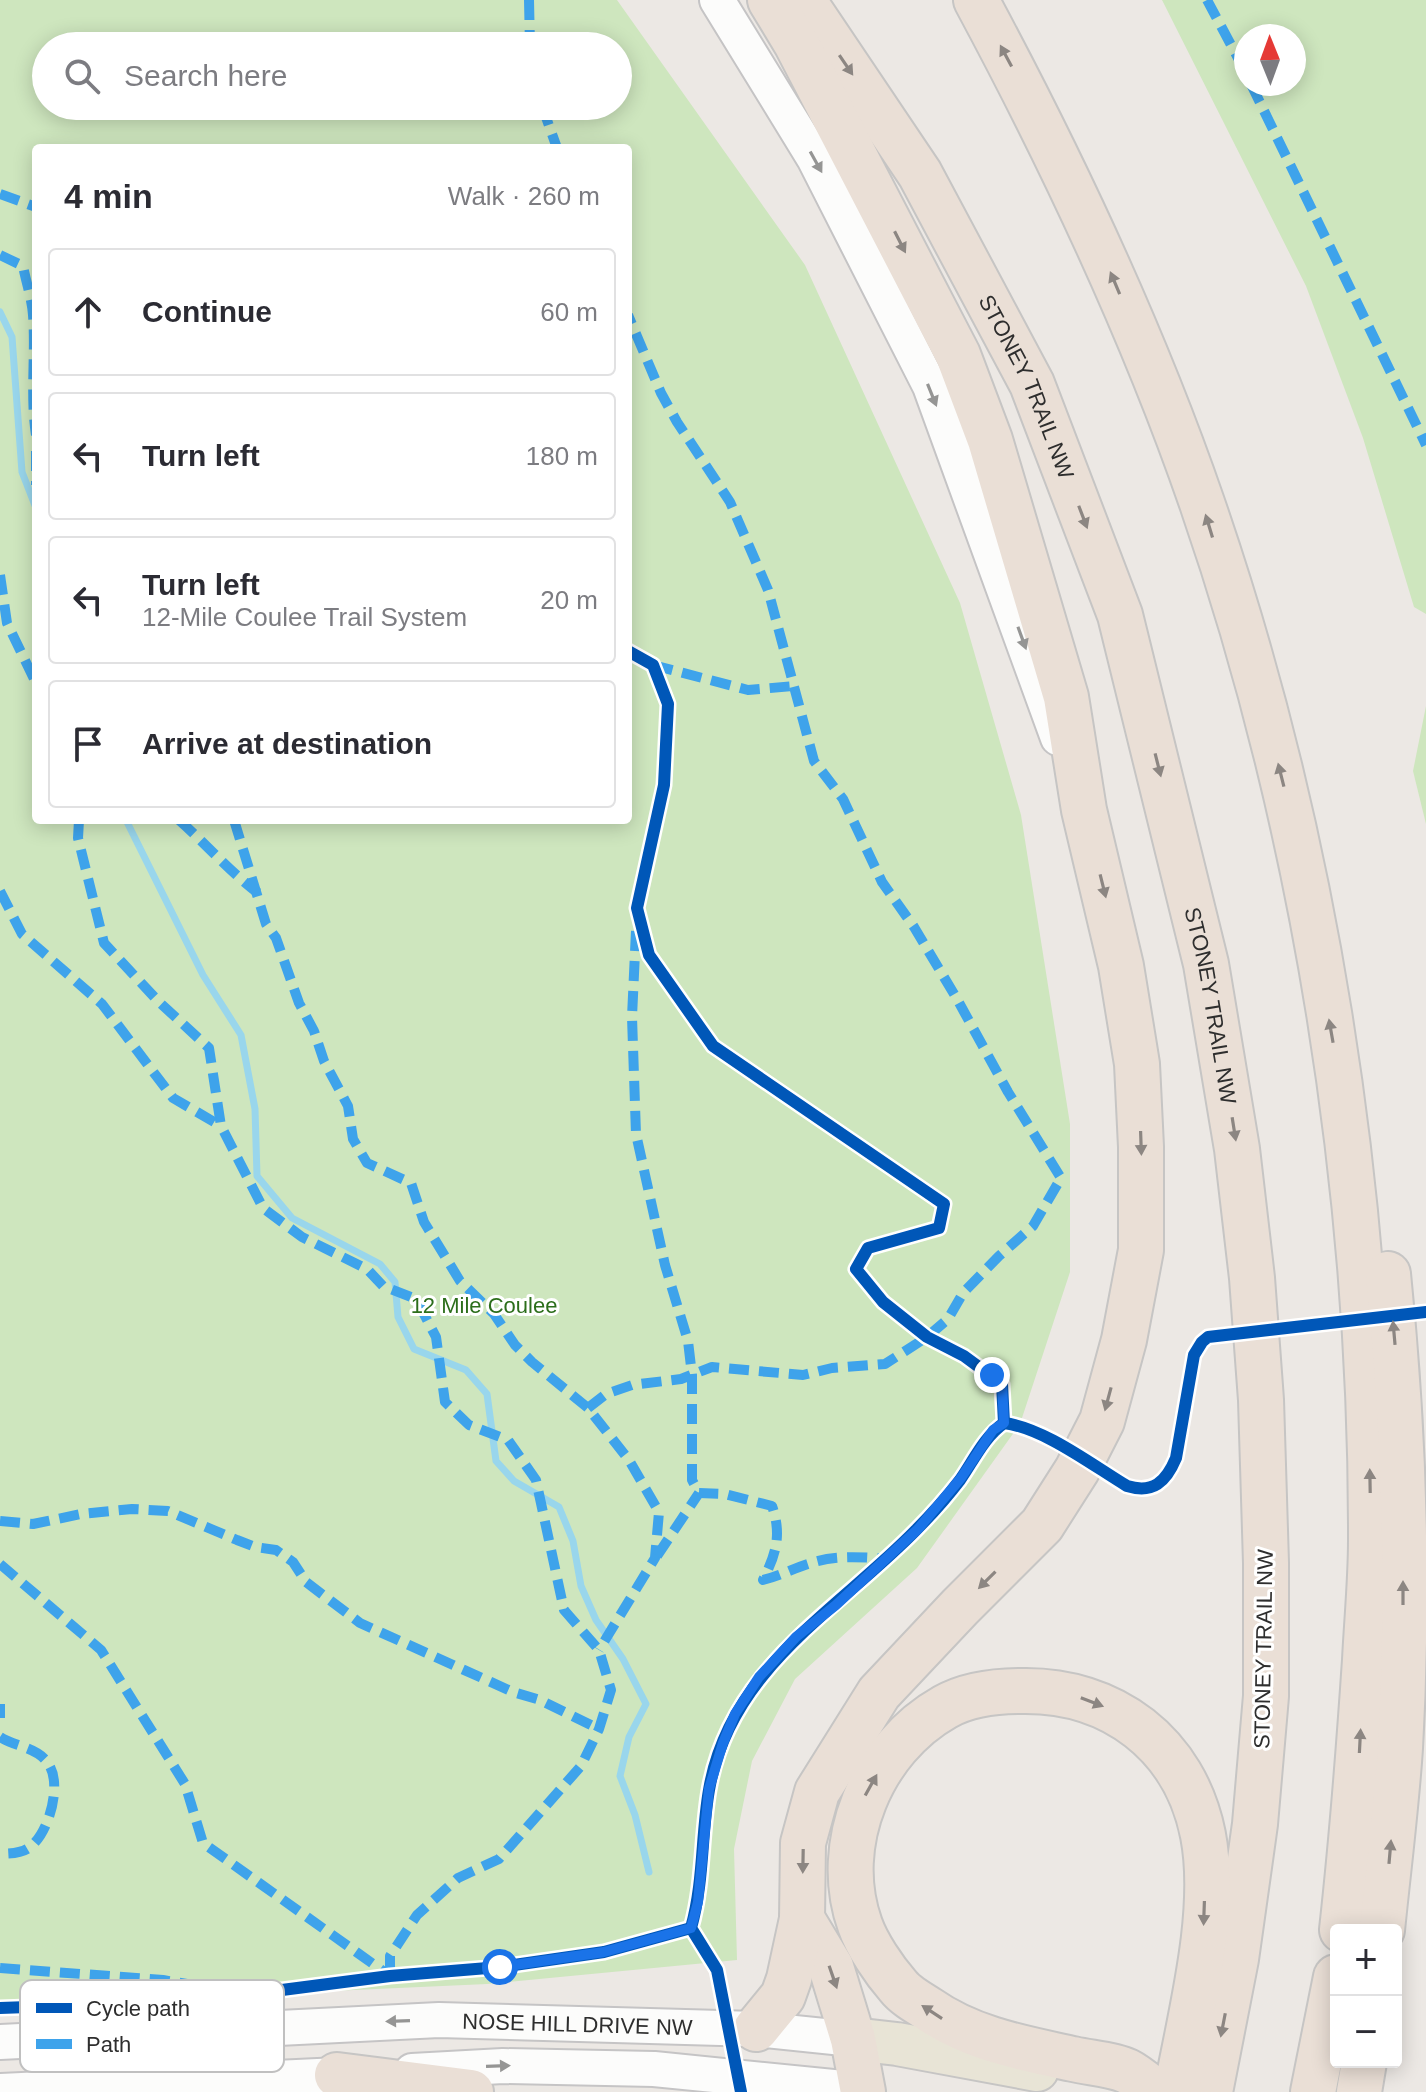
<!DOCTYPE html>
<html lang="en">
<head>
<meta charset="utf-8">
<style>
	:root { --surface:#fff; --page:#f2f2f3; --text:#2b2b33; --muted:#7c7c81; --line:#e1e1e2 }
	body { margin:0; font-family:Arial,sans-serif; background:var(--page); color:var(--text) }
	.controls { position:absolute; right:24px; bottom:24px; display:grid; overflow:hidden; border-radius:8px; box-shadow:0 4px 20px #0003 }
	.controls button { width:72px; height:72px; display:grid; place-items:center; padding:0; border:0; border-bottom:2px solid var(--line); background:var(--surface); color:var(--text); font:40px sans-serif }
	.compass { position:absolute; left:1234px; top:24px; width:72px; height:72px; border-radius:50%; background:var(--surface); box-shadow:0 4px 20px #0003; rotate:359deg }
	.stop { position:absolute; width:24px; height:24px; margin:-18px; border:6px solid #1a73e8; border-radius:50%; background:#fff }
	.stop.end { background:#1a73e8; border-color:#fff; box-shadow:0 2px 8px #0008 }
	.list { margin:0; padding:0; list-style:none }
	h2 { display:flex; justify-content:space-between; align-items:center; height:104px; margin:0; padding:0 32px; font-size:34px }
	h2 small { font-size:26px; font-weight:400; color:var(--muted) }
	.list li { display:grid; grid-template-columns:52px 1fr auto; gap:24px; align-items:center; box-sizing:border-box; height:128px; margin:0 16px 16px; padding:0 16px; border:2px solid var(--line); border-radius:8px }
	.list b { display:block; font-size:30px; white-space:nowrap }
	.list p { margin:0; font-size:26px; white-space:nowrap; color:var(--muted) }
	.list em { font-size:26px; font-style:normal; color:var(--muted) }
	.icon { flex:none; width:44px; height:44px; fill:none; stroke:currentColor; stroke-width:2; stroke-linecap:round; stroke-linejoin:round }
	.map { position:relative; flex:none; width:1426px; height:2092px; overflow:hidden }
	.search { position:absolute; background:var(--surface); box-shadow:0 4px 20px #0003; left:32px; top:32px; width:600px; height:88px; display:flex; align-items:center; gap:20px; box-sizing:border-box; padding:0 28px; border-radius:44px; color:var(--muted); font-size:30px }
	.panel { position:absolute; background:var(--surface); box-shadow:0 4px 20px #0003; left:32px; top:144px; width:600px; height:680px; border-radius:8px }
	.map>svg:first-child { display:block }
	.green { fill:#cee6be; fill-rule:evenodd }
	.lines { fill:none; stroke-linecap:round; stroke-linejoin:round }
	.stream { stroke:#99d6ec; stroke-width:7 }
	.minor-casing { stroke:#c5c4c5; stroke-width:38 }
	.major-casing { stroke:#c6c5c4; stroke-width:46 }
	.highway-casing { stroke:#c6c5c4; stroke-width:48 }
	.minor { stroke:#fcfcfb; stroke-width:34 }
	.major { stroke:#e8e4d6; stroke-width:42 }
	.highway { stroke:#eadfd6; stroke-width:44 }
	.quiet { stroke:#3ea3eb; stroke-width:10; stroke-dasharray:20 10; stroke-linecap:butt }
	.cycleway-casing { stroke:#fff; stroke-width:17 }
	.cycleway { stroke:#0057b8; stroke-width:12 }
	.oneway { fill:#8c8682 }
	.oneway2 { fill:#959594 }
	.route { stroke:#1a73e8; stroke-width:10 }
	.labels { text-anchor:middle; stroke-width:6; stroke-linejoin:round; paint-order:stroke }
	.street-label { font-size:22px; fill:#2e2e2e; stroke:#fff }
	.park-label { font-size:22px; fill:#2c6e1b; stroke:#fff }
	.key { fill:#fff; stroke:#c0c0c0; stroke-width:2 }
	.key-label { font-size:22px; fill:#2e2e2e }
</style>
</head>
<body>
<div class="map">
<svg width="1426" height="2092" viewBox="0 0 1426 2092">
	<rect width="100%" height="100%" fill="#ece8e4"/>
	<g class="green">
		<path d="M0 0H617L805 265 960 603 1021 815 1070 1124V1272L1020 1424 917 1568 795 1679 752 1761 734 1849 737 1960 487 1984 0 2006ZM46 46H618V106H46ZM36 148H628V820H36Z"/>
		<path d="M1162 0H1426V614L1414 607 1363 438 1306 286ZM1246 36H1294V84H1246Z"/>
		<polygon points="1426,706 1426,824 1413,771"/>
	</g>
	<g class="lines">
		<g class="stream">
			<polyline points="0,312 12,337 22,472 36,508"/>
			<polyline points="126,820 203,975 241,1035 255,1109 257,1176 292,1218 380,1264 395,1282 398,1317 414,1349 466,1370 487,1394 496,1461 514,1481 559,1507 573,1541 581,1586 596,1620 623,1659 646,1704 629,1737 620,1776 635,1815 649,1872"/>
		</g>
		<g class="minor-casing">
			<g id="minor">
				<polyline points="717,0 814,158 930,386 1058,738"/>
				<path id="s1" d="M0 2042 439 2020 756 2029 853 2039"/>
				<polyline points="412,2071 503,2066 654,2069 863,2090"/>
				<polyline points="0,2091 360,2074"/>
			</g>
		</g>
		<g class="major-casing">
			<polyline id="major" points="853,2039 897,2044 1037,2070"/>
		</g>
		<g class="highway-casing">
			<g id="highway">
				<path id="s2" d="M803 0 920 174 1032 384 1120 615 1206 964 1237 1149 1252 1278 1261 1400 1266 1563V1696L1255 1824 1236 1959 1210 2092"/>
				<path d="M976 0C1063 162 1142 329 1202 503 1315 830 1372 1194 1371 1540 1371 1580 1367 1620 1365 1660 1359 1750 1352 1840 1342 1930"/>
				<polyline points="802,1919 831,1967 853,2039 863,2092"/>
				<path d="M1382 1930C1388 1870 1396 1809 1400 1748 1409 1591 1404 1430 1388 1274"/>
				<polyline points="756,2029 783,1996 789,1979 802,1919 803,1843 817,1792 879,1693 960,1607 1042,1525 1077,1470 1102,1421 1124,1340 1141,1250 1141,1147 1137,1064 1121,966 1084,810 1066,697 990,440 958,355 796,43 770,0"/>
				<polyline points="337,2075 471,2092"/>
				<path d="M1156 2092C1147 2085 1137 2076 1127 2071 1112 2064 1090 2063 1073 2059 1022 2048 971 2039 927 2008 917 2002 905 1995 898 1986 884 1970 867 1945 860 1925 831 1844 872 1748 945 1707 968 1694 996 1691 1021 1691 1112 1689 1185 1744 1203 1835 1218 1912 1190 2016 1176 2092"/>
				<polyline points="1313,2092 1336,1977"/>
				<polyline points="1359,2092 1364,2062"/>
			</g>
		</g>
		<use href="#minor" class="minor"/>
		<use href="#major" class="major"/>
		<use href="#highway" class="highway"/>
		<g class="quiet">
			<polyline points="529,0 530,46"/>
			<polyline points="1207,0 1246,73"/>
			<polyline points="1251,84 1426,445"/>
			<polyline points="542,106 557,148"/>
			<polyline points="0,194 36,207"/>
			<path d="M0 255 23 266C26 282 32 299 33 315 36 355 30 395 36 435"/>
			<polyline points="36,451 36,485"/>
			<polyline points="0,575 7,623 36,683"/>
			<polyline points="653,665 748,690 794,686"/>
			<polyline points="79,820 78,838 104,943 158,1001 209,1048 221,1126 263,1208 302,1237 367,1269 383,1286 416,1299 436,1337 445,1402 469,1425 508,1440 536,1480 564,1610 599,1650 611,1690 599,1729 581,1766 499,1859 458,1878 417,1915 390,1956 390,1976"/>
			<path d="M179 820C206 844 229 871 258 893"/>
			<polyline points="234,820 266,924 276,938 299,1003 314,1031 324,1061 348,1106 353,1139 367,1163 411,1183 424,1222 460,1281 494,1314 515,1345 532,1362 588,1408 629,1460 659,1512 655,1558 599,1650"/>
			<polyline points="0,891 22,934 102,1004 173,1098 221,1126"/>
			<path d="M636 931 632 1017 636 1134 665 1265 688 1341 692 1375V1480L699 1493 725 1494 772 1506C782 1535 776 1554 763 1580 780 1576 794 1568 811 1563 835 1555 862 1557 887 1559"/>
			<polyline points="588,1408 606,1394 632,1385 681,1379 712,1367 803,1375 832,1368 885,1364 927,1337 948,1319 963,1293 999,1256 1033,1226 1061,1178 1008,1092 957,999 914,927 882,882 843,799 814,761 768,590 730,502 677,422 661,393 628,315"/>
			<polyline points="0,1521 33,1524 81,1514 132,1509 168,1511 237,1540 255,1547 276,1550 293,1562 306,1582 360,1623 513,1692 540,1700 599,1729"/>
			<polyline points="657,1556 699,1493"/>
			<polyline points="0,1564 101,1650 185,1784 203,1843 390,1976"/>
			<polyline points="0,1704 0,1718"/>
			<path d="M0 1737C15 1747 39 1747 49 1765 62 1785 49 1833 30 1847 21 1854 11 1853 0 1854"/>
			<polyline points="0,1968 163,1980 224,1990"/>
		</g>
		<g class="cycleway-casing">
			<g id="cycleway">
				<polyline points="628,651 653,665 668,704 664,785 637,908 649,955 713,1046 944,1204 939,1228 868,1248 856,1269 883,1302 927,1337 964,1356 1002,1384 1004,1423"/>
				<polyline points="0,2008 197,2001 390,1976 500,1967 604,1952 691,1928"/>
				<path d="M741 2092 717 1970 691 1928C704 1882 701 1836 709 1790 730 1668 837 1611 916 1530 932 1514 947 1497 960 1480 974 1460 984 1437 1004 1423 1044 1428 1092 1465 1127 1486 1153 1494 1166 1482 1176 1458L1194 1355 1202 1342 1208 1337 1426 1312"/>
			</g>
		</g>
		<use href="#cycleway" class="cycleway"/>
	</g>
	<defs><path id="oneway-solid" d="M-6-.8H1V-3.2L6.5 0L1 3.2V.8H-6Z" transform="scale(2)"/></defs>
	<g class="oneway">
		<use href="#oneway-solid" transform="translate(1006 56) rotate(-118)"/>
		<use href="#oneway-solid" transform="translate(846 65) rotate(56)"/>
		<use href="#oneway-solid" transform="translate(900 242) rotate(63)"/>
		<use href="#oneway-solid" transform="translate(1115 283) rotate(-113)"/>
		<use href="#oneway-solid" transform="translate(1083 517) rotate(69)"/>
		<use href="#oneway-solid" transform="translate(1209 526) rotate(-107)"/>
		<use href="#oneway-solid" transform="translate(1158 765) rotate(76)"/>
		<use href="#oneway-solid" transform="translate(1281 775) rotate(-104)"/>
		<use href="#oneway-solid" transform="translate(1103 886) rotate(76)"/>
		<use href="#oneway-solid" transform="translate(1331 1031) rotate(-100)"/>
		<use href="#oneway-solid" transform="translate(1234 1129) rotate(81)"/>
		<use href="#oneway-solid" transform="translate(1141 1143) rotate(88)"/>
		<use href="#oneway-solid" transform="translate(1394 1333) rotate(-95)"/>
		<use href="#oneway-solid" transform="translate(1108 1399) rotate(105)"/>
		<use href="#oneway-solid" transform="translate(1370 1481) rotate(-91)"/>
		<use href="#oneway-solid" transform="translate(987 1580) rotate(135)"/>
		<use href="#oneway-solid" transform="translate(1403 1593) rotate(-90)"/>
		<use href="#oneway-solid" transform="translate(1092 1702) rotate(21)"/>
		<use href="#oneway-solid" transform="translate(1360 1741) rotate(-87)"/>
		<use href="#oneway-solid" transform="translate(871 1785) rotate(-61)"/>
		<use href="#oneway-solid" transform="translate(1390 1852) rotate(-85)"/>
		<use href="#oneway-solid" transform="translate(803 1861) rotate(91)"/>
		<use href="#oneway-solid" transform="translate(1204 1913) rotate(92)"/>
		<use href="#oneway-solid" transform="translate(833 1977) rotate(71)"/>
		<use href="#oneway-solid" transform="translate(932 2012) rotate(-147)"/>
		<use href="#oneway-solid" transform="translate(1223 2025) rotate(101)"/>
	</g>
	<g class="oneway2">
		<use href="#oneway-solid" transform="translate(816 162) rotate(61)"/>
		<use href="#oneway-solid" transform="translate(932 395) rotate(68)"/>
		<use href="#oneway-solid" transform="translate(1022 638) rotate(70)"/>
		<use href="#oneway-solid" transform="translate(398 2021) rotate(178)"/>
		<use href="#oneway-solid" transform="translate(498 2066) rotate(-2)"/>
	</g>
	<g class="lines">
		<polyline class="route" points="500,1967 604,1952 691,1928 698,1902 709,1789 723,1743 735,1714 759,1677 796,1637 836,1605 918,1529 961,1478 993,1430 1004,1423 1002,1384 992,1375"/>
	</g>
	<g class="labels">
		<g class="street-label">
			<text dy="8" stroke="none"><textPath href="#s2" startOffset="448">STONEY TRAIL NW</textPath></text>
			<text dy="8" stroke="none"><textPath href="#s2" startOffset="1096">STONEY TRAIL NW</textPath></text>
			<text transform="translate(1263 1649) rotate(-89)" y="8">STONEY TRAIL NW</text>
			<text dy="8" stroke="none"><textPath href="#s1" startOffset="578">NOSE HILL DRIVE NW</textPath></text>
		</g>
		<g class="park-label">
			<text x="484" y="1313">12 Mile Coulee</text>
		</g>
	</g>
	<rect x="20" y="1980" width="264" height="92" rx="12" class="key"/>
	<rect x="36" y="2003" width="36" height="10" fill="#0057b8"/>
	<rect x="36" y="2039" width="36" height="10" fill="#3ea3eb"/>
	<g class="key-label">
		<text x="86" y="2016">Cycle path</text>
		<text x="86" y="2052">Path</text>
	</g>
</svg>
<div class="controls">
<button>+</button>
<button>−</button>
</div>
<svg class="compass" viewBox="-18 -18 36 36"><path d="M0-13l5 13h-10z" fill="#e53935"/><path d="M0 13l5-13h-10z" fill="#7c7c81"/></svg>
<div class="stop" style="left:500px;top:1967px"></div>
<div class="stop end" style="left:992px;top:1375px"></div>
<div class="search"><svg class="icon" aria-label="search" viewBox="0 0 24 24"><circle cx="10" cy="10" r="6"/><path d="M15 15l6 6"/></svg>Search here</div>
<section class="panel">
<h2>4 min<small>Walk · 260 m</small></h2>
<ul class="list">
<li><svg class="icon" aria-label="ahead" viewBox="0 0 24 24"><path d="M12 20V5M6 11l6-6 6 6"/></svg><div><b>Continue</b></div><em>60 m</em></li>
<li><svg class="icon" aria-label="left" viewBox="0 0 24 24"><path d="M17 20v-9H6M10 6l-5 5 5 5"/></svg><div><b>Turn left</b></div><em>180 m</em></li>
<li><svg class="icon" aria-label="left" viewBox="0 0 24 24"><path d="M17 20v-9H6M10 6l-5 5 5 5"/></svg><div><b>Turn left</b><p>12-Mile Coulee Trail System</p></div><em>20 m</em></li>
<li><svg class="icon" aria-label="arrive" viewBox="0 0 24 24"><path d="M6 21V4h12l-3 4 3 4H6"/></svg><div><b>Arrive at destination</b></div></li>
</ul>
</section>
</div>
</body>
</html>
